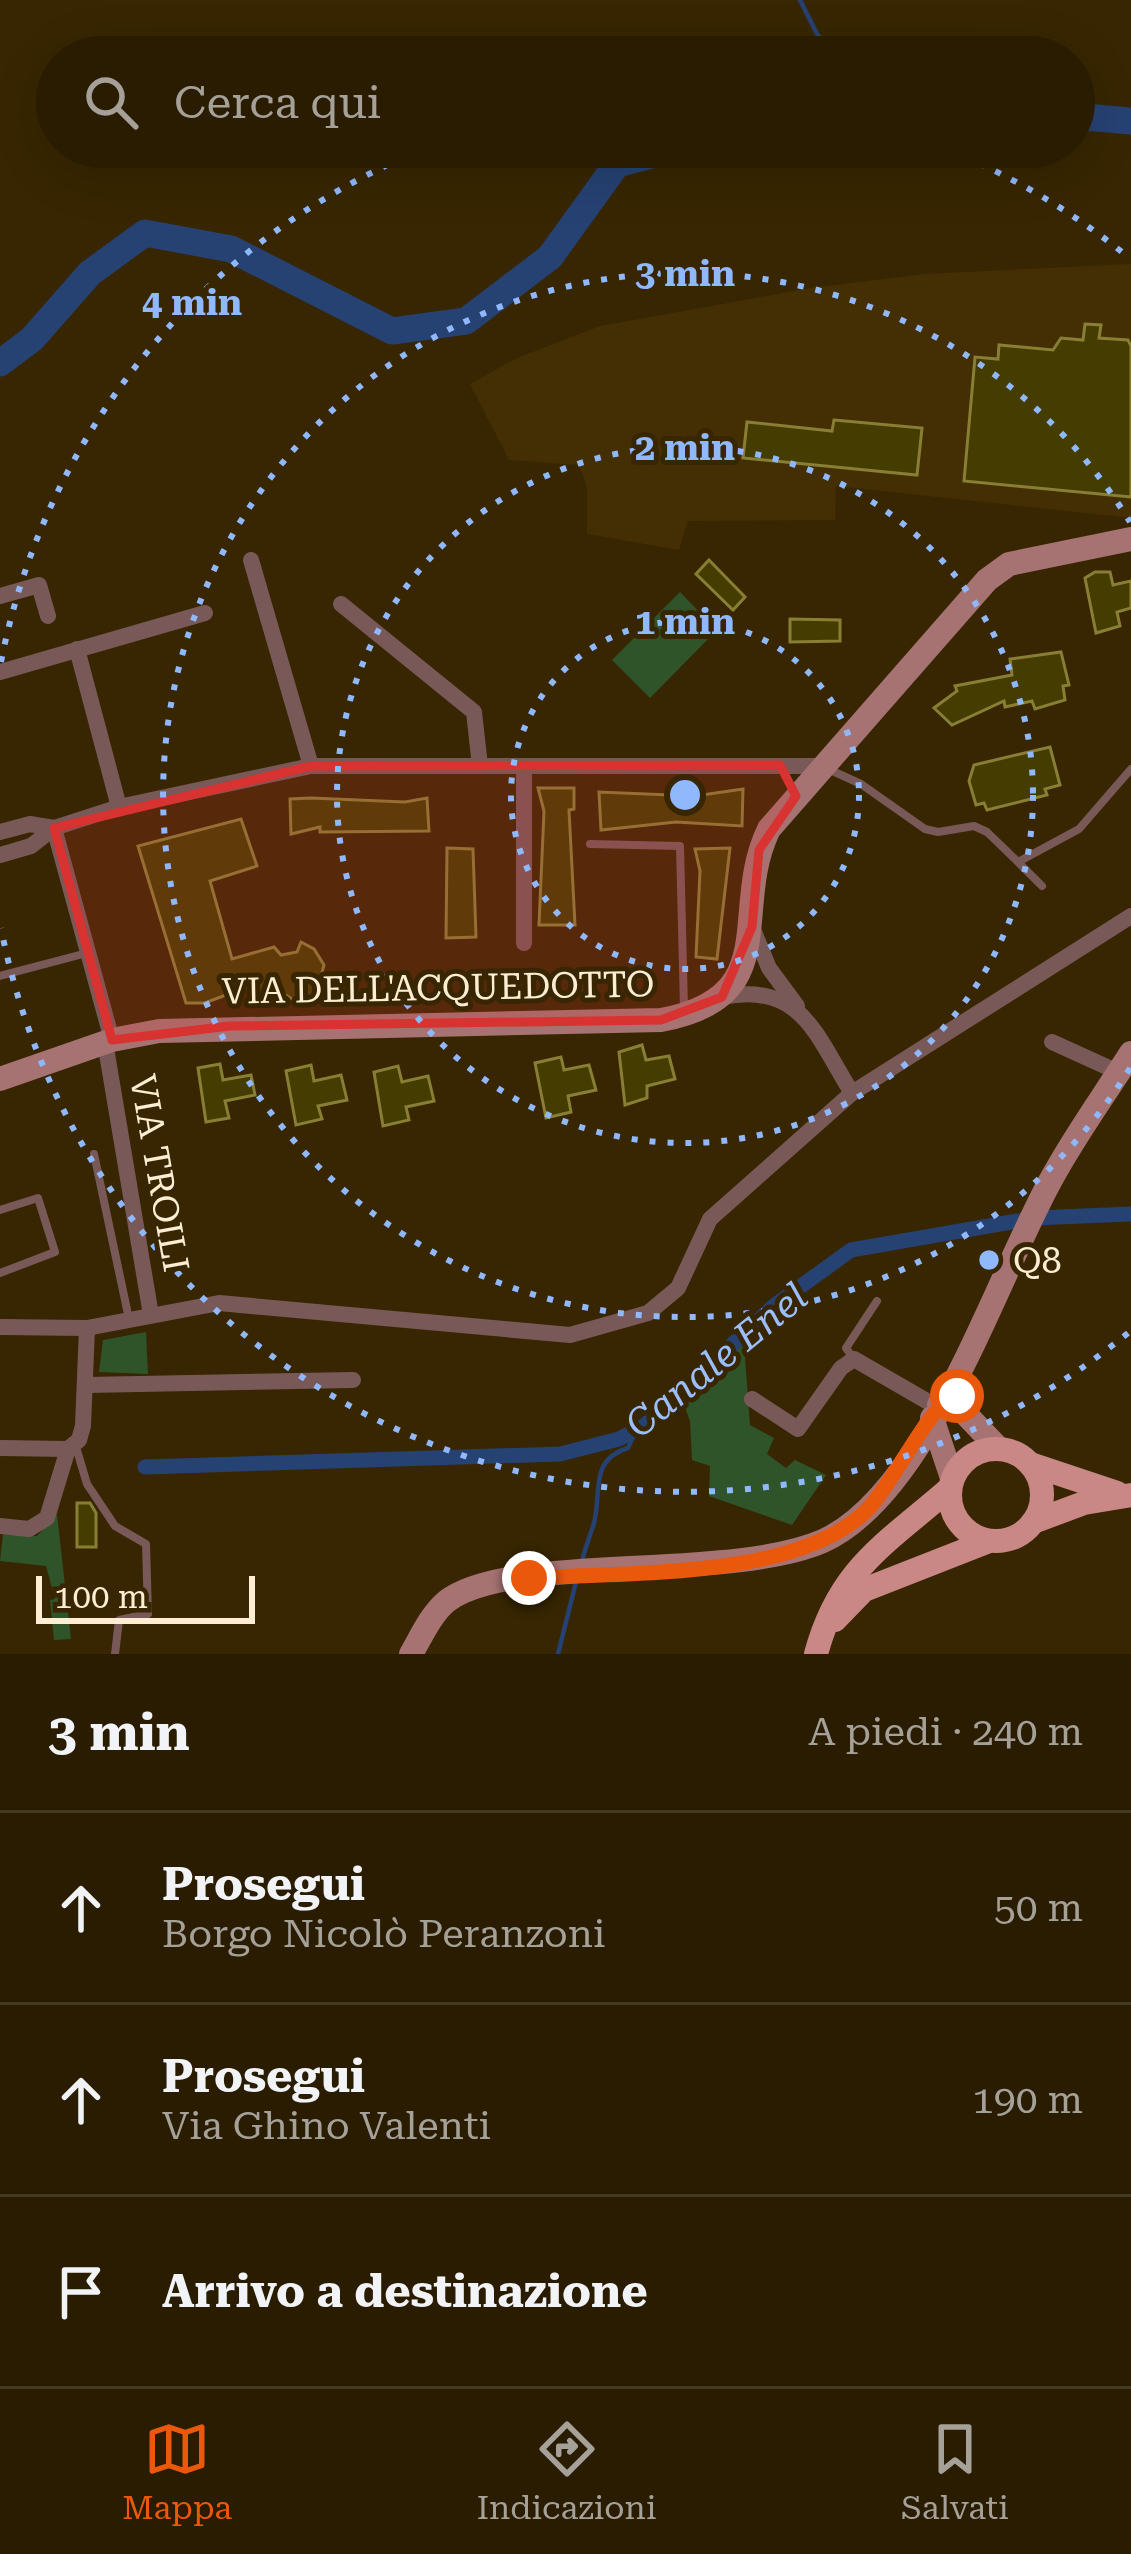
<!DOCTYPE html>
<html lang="it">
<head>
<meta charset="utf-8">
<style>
	:root { --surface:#291c01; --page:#31250b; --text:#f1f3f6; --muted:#a5a199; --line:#453a23; --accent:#ea580c }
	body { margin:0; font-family:"Roboto Serif",serif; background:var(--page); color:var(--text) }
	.scale { position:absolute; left:36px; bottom:30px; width:219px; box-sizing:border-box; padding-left:12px; border:6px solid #fcedd3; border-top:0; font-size:33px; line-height:42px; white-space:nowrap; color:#fcedd3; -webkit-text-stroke:9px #372601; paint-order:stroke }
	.stop { position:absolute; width:36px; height:36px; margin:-27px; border:9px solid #ea580c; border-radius:50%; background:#fff }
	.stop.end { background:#ea580c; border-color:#fff; box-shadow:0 3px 12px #0008 }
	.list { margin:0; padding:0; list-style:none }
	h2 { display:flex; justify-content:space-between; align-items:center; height:156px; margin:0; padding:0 48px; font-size:51px }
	h2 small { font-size:39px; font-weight:400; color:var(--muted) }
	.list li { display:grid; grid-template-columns:78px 1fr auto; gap:36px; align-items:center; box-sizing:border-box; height:192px; padding:0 48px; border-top:3px solid var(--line) }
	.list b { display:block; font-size:45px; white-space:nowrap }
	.list p { margin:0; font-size:39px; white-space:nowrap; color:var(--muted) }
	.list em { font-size:39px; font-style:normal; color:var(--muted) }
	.icon { flex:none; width:66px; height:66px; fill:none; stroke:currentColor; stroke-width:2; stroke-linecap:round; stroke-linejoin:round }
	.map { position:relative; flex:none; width:1131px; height:1654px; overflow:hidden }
	.search { position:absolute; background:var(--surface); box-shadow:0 12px 48px #0002; left:36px; right:36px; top:36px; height:132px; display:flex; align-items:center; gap:30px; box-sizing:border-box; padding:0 42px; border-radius:66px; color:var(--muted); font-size:45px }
	.sheet { height:732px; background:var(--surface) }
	nav { display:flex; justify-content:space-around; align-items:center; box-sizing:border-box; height:168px; border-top:3px solid var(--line); background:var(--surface); font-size:33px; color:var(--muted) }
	nav a { display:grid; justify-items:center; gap:6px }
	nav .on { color:var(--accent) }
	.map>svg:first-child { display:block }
	.built { fill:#432f03 }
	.green { fill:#30542a }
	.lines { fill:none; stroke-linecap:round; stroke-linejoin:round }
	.stream { stroke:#264273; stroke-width:4.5 }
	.canal { stroke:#264273; stroke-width:15 }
	.river { stroke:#264273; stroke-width:27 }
	.building { fill:#443c01; stroke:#887e34; stroke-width:3 }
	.lane { stroke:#795958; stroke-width:8 }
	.street { stroke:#795958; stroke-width:16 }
	.secondary { stroke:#a67372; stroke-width:24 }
	.primary { stroke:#c98785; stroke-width:24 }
	.route { stroke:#ea580c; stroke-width:15 }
	.marked { fill:#d83231; fill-opacity:0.2; stroke:#d83231; stroke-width:9; stroke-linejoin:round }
	.ring { fill:none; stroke:#90b8fd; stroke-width:6; stroke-dasharray:6 12 }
	.poi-dot { fill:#90b8fd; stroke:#372601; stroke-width:4.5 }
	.labels { text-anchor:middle; stroke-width:10; stroke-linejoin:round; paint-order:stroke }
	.street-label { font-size:36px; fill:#fcedd3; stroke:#372601 }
	.poi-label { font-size:36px; fill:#fcedd3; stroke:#372601; text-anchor:start }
	.water-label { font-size:39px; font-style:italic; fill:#9bbffd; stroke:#372601 }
	.centre { fill:#90b8fd; stroke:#372601; stroke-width:6 }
	.ring-label { font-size:36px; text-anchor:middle; font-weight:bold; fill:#90b8fd; stroke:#372601; stroke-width:10; stroke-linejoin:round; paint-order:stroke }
</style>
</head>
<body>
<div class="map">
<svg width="1131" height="1654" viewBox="0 0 1131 1654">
	<rect width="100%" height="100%" fill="#372601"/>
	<polygon class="built" points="1131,264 1131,518 836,486 835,520 688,521 679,550 587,534 587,488 579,465 509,460 470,384 517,358 600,326 811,288 924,274"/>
	<g class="green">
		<polygon points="680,592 717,630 650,698 612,660"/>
		<polygon points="146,1332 148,1374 99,1372 103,1340"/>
		<polygon points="744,1344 750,1425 774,1438 767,1454 786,1468 795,1460 826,1475 792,1525 709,1496 710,1466 692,1460 690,1421 681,1397"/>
		<polygon points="57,1514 71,1639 54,1640 50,1600 55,1599 46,1566 0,1561 3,1534 37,1536"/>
	</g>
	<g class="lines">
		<g class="stream">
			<polyline points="800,0 818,36 853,57"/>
			<path d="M582 1561C585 1548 590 1536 594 1523 602 1491 589 1460 628 1448L636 1430"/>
			<polyline points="558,1654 577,1578"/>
		</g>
		<polyline class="canal" points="145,1467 560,1454 619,1439 645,1425 775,1305 851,1250 1035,1218 1131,1214"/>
		<g class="river">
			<polyline points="1074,116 1131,121"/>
			<polyline points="0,363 32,339 90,273 145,233 231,249 392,331 466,321 550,257 617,164 683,147"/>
		</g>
	</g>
	<g class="building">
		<polygon points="1085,324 1101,325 1099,338 1128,340 1131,346 1131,497 964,481 975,357 998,359 999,345 1053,350 1061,338 1083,340"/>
		<polygon points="834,420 922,428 917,475 743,458 747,422 832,431"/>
		<polygon points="709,560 745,597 733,610 696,574"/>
		<polygon points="1095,572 1110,572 1113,585 1131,581 1131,608 1117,612 1120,626 1096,633 1085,578"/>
		<polygon points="790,619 840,620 840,641 790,642"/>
		<polygon points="1061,652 1069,685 1063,686 1065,700 1035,709 1032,701 1005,707 1004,701 952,725 934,708 957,691 955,686 1012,675 1010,659"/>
		<polygon points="1050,747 1060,785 1045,789 1047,795 987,810 984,803 976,805 969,781 974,765"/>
		<polygon points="538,788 574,788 574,809 569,810 575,925 539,925 544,811"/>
		<polygon points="743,789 742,826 676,822 601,830 599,792 695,796"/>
		<polygon points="311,798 405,802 427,798 429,831 320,832 320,827 291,834 290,799"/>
		<polygon points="241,819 257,866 210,881 232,959 274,947 281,955 297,952 301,942 314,949 324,965 320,980 313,995 297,1002 274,988 259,1003 252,985 205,1003 186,1003 138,846"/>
		<polygon points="447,848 473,849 476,937 446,938"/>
		<polygon points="730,848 717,959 696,957 700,871 695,849"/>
		<polygon points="642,1045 646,1060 669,1056 675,1079 647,1086 647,1098 625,1105 619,1052"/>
		<polygon points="561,1057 564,1070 589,1065 596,1090 568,1096 571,1112 546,1118 535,1063"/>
		<polygon points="220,1064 223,1080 251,1075 255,1095 225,1101 229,1118 206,1122 198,1068"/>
		<polygon points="311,1065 314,1081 341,1075 347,1100 318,1106 322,1119 296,1125 286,1071"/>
		<polygon points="398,1066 402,1082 428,1076 434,1101 406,1107 409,1120 383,1126 374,1072"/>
		<polygon points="77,1503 90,1503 96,1513 96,1547 77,1547"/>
	</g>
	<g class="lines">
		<g class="lane">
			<polyline points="828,769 861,784 925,829 938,832 974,826 987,832 1018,862 1079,829 1131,769"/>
			<polyline points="590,844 680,846 684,1008"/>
			<polyline points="1018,862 1042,886"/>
			<polyline points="0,976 87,953"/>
			<polyline points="94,1154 129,1319"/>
			<polyline points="0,1210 38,1198 55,1252 0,1273"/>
			<polyline points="853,1358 846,1348 877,1301"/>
			<polyline points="76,1447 87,1484 115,1526 146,1544 148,1614 119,1620 115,1654"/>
		</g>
		<g class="street">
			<polyline points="251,560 311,766"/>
			<polyline points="0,596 39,585 48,616"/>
			<polyline points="341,604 474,712 480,766"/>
			<polyline points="77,649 119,807"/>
			<polyline points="0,672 205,613"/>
			<polyline points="0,832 30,824 54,828"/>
			<polyline points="0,855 31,846 54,828"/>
			<polyline points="752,927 769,968 797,1006"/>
			<polyline points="524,943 524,766"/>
			<path d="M722 997C802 981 816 1036 852 1093"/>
			<polyline points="112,1040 54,828 119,807 311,766 822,766"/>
			<polyline points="105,1042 151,1315"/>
			<polyline points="1052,1042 1118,1072"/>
			<polyline points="0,1327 87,1328 219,1303 570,1335 648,1313 678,1288 710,1219 852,1093 1131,916"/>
			<polyline points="87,1385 353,1380"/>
			<polyline points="752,1399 798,1429 841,1368 854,1359 937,1407"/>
			<polyline points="0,1448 68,1449"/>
			<polyline points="0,1526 29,1529 47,1518 68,1449 79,1440 83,1426 87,1328"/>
		</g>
		<g class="secondary">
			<path d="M0 1079 112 1040 159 1031 661 1020C786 997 729 911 769 829L987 580 1009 564 1131 539"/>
			<polyline points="939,1405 957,1405 999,1449"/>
			<polyline points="932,1418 952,1478"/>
			<path d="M411 1654C421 1637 431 1614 447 1601 509 1553 729 1582 823 1541 929 1493 997 1275 1053 1176 1076 1134 1105 1094 1131 1053"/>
		</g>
		<g class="primary">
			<circle cx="996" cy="1495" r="46"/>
			<polyline points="1030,1464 1117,1493"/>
			<polyline points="1033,1522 1084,1503 1131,1495"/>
			<polyline points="835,1620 864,1590 989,1541"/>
			<path d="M816 1654C839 1568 886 1544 950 1488"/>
		</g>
	</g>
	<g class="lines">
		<path class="route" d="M529 1578C624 1572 793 1580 865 1512 889 1490 927 1412 946 1403L957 1405V1396"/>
	</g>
	<path class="marked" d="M780 765 796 796 759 850 752 927 722 997 661 1020 230 1026 112 1040 54 828 311 766Z"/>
	<g class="ring">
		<circle cx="685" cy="795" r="174"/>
		<circle cx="685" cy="795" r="348"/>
		<path d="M1130 1068A522 522 0 1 1 1130 522"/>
		<path d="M1128 1333A697 697 0 0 1 1 928M1 662A697 697 0 0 1 424 149M946 149A697 697 0 0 1 1128 257"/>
	</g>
	<circle class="poi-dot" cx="989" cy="1260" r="12"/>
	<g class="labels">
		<g class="street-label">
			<text transform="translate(438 987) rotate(-1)" y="13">VIA DELL'ACQUEDOTTO</text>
			<text transform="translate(160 1173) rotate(80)" y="13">VIA TROILI</text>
		</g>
		<g class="poi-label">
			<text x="1013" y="1273">Q8</text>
		</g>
		<g class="water-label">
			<text transform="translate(716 1360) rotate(-39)" y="14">Canale Enel</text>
		</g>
	</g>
	<circle cx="685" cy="795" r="18" class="centre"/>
	<g class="ring-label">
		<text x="685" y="286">3 min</text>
		<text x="192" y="315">4 min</text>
		<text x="685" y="460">2 min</text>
		<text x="685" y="634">1 min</text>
	</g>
</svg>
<div class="scale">100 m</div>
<div class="stop" style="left:957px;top:1396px"></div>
<div class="stop end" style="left:529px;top:1578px"></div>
<div class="search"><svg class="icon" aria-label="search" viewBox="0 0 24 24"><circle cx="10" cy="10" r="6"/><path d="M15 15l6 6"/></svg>Cerca qui</div>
</div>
<section class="sheet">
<h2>3 min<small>A piedi · 240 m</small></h2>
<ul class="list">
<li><svg class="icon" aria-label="ahead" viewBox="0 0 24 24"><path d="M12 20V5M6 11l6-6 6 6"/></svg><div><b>Prosegui</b><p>Borgo Nicolò Peranzoni</p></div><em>50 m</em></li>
<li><svg class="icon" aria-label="ahead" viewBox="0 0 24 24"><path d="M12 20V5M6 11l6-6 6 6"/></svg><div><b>Prosegui</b><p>Via Ghino Valenti</p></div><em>190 m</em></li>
<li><svg class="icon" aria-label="arrive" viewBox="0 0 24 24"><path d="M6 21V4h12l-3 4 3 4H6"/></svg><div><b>Arrivo a destinazione</b></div></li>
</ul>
</section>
<nav>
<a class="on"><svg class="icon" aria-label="map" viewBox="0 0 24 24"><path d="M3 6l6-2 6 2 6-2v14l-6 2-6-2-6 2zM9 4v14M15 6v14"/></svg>Mappa</a>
<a><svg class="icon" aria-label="directions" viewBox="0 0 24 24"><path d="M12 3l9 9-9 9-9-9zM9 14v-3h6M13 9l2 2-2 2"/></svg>Indicazioni</a>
<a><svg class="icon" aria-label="saved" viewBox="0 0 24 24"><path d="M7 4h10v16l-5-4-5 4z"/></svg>Salvati</a>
</nav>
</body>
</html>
